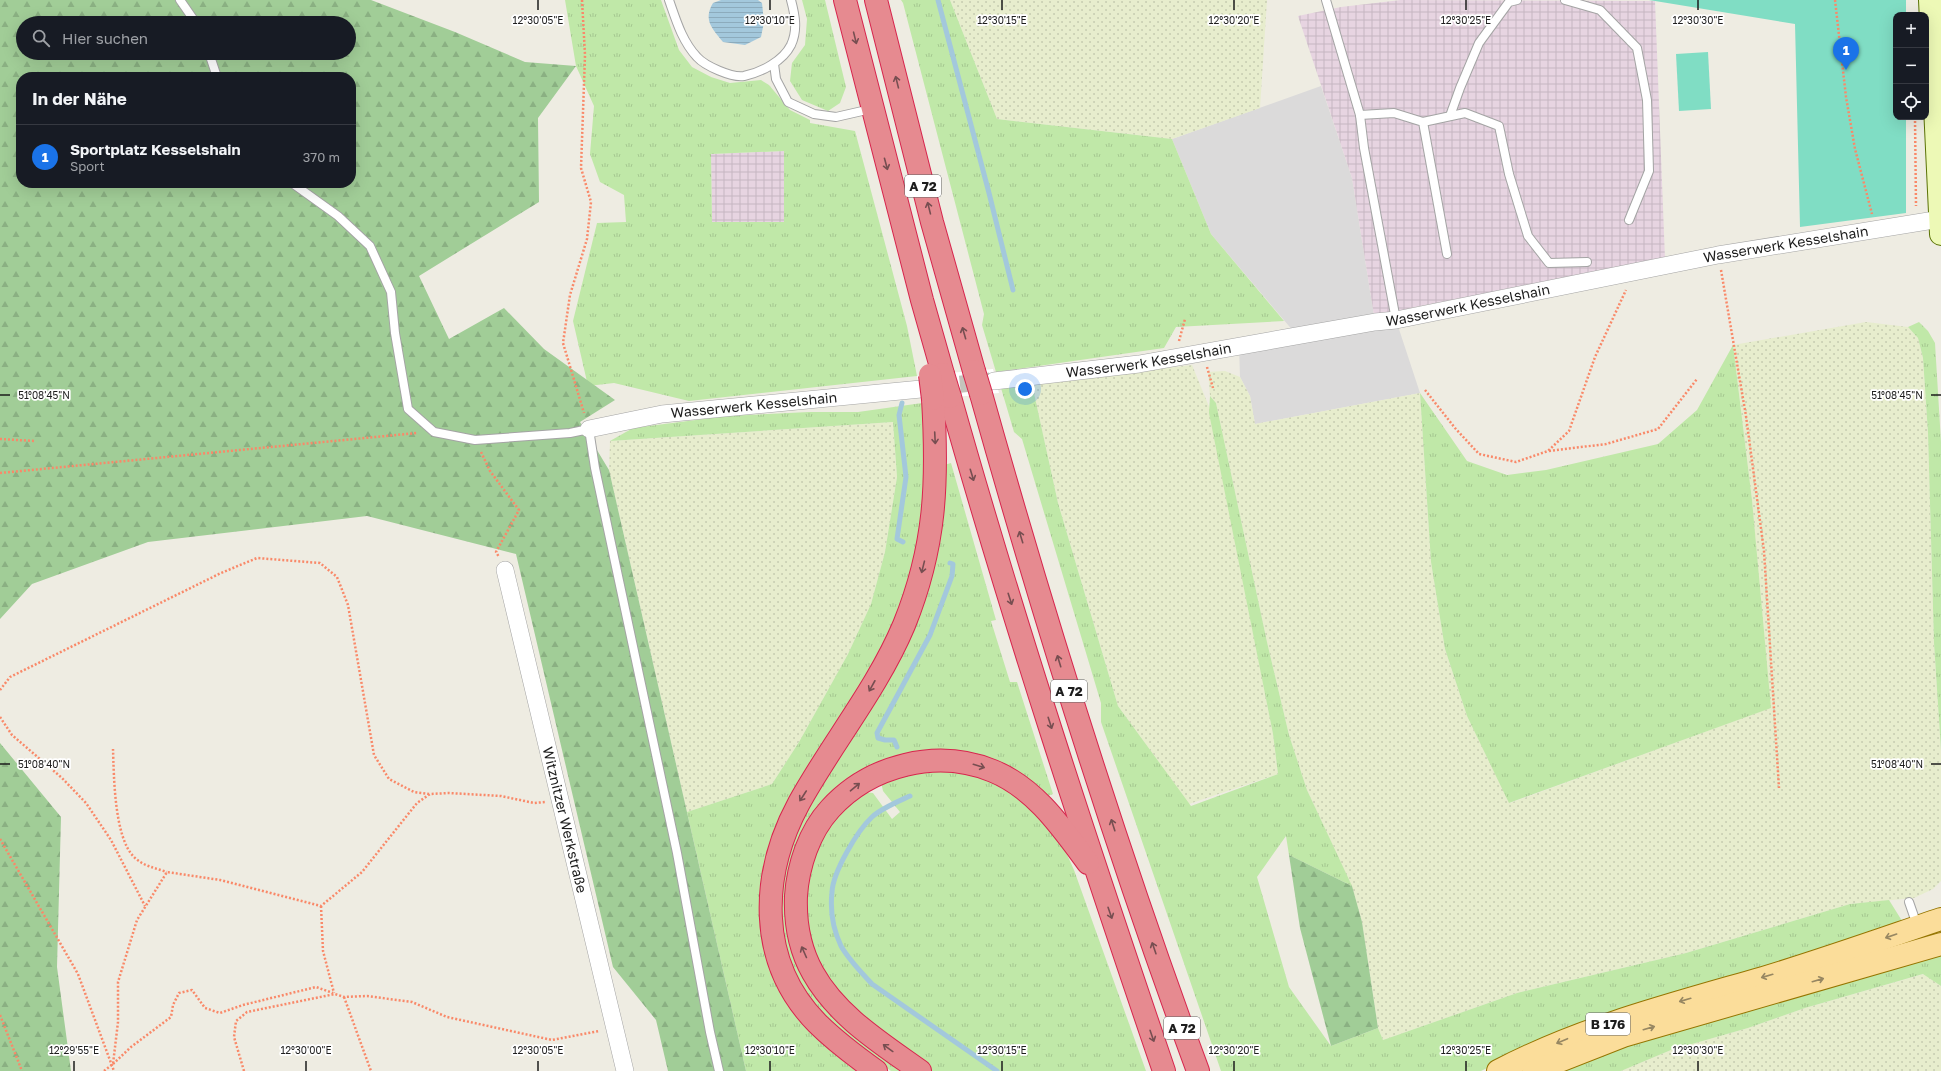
<!DOCTYPE html>
<html lang="de">
<head>
<meta charset="utf-8">
<style>
	:root { --surface:#171b24; --page:#20242c; --text:#f1f3f6; --muted:#9ea1a6; --line:#363941; --accent:#1a73e8 }
	body { margin:0; font-family:"Golos Text",sans-serif; background:var(--page); color:var(--text) }
	.controls { position:absolute; right:12px; top:12px; display:grid; overflow:hidden; border-radius:8px; box-shadow:0 4px 16px #0002 }
	.controls button { width:36px; height:36px; display:grid; place-items:center; padding:0; border:0; border-bottom:1px solid var(--line); background:var(--surface); color:var(--text); font:20px sans-serif }
	.you { position:absolute; left:1025px; top:389px; width:14px; height:14px; margin:-10px; border:3px solid #fff; border-radius:50%; background:#1a73e8; box-shadow:0 0 0 6px #1a73e833 }
	.badge { display:grid; place-items:center; width:26px; height:26px; border-radius:50%; background:var(--accent); color:#fff; font-size:13px; font-weight:700 }
	.pin { position:absolute; translate:-50% -33px; filter:drop-shadow(0 1px 2px #0008) }
	.pin::after { content:''; position:absolute; top:21px; width:14px; height:12px; background:inherit; clip-path:polygon(0 0,100% 0,50% 100%) }
	.list { margin:0; padding:0; list-style:none }
	h2 { display:flex; justify-content:space-between; align-items:center; height:52px; margin:0; padding:0 16px; font-size:17px }
	h2 small { font-size:13px; font-weight:400; color:var(--muted) }
	.list li { display:grid; grid-template-columns:26px 1fr auto; gap:12px; align-items:center; box-sizing:border-box; height:64px; padding:0 16px; border-top:1px solid var(--line) }
	.list b { display:block; font-size:15px; white-space:nowrap }
	.list p { margin:0; font-size:13px; white-space:nowrap; color:var(--muted) }
	.list em { font-size:13px; font-style:normal; color:var(--muted) }
	.icon { flex:none; width:22px; height:22px; fill:none; stroke:currentColor; stroke-width:2; stroke-linecap:round; stroke-linejoin:round }
	.map { position:relative; flex:none; width:1941px; height:1071px; overflow:hidden }
	.search { position:absolute; background:var(--surface); box-shadow:0 4px 16px #0002; left:16px; top:16px; width:340px; height:44px; display:flex; align-items:center; gap:10px; box-sizing:border-box; padding:0 14px; border-radius:22px; color:var(--muted); font-size:15px }
	.panel { position:absolute; background:var(--surface); box-shadow:0 4px 16px #0002; left:16px; top:72px; width:340px; height:116px; border-radius:16px }
	.map>svg:first-child { display:block }
	.residential { fill:#dbdada }
	.industrial { fill:url(#industrial-grid) }
	.farmland { fill:url(#farmland-dots) }
	.grass { fill:url(#grass-tufts); fill-rule:evenodd }
	.forest { fill:url(#forest-firs); fill-rule:evenodd }
	.pitch { fill:#80ddc4 }
	.water { fill:url(#water-rules) }
	.pier { fill:#fff }
	.lines { fill:none; stroke-linecap:round; stroke-linejoin:round }
	.stream { stroke:#a3c8dc; stroke-width:5 }
	.minor-tunnel { stroke:#c4c3bb; stroke-width:17; stroke-dasharray:17 8; stroke-linecap:butt }
	.service-casing { stroke:#a4a4a4; stroke-width:10 }
	.minor-casing { stroke:#a4a4a4; stroke-width:18 }
	.secondary-casing { stroke:#5a7205; stroke-width:24 }
	.primary-casing { stroke:#957501; stroke-width:24 }
	.motorway-casing { stroke:#d7254d; stroke-width:24 }
	.path { stroke:#f98969; stroke-width:2.5; stroke-dasharray:2 2; stroke-linecap:butt }
	.service { stroke:#fff; stroke-width:8 }
	.minor { stroke:#fff; stroke-width:17 }
	.secondary { stroke:#edf9b6; stroke-width:22 }
	.primary { stroke:#fbdd9a; stroke-width:22 }
	.motorway { stroke:#e68a90; stroke-width:22 }
	.motorway-bridge-casing { stroke:#d7254d; stroke-width:24; stroke-linecap:butt }
	.motorway-bridge { stroke:#e68a90; stroke-width:22 }
	.oneway { stroke:#774e51 }
	.oneway2 { stroke:#978762 }
	.ticks { fill:none; stroke:#1d1d1d; stroke-width:1.5 }
	.labels { text-anchor:middle; stroke-width:3.5; stroke-linejoin:round; paint-order:stroke }
	.shield { fill:#fff; stroke:#616161; stroke-width:1 }
	.shield-label { font-size:13px; font-weight:bold; fill:#1d1d1d }
	.street-label { font-size:14px; fill:#1d1d1d; stroke:#fff }
	.ticks-label { font-size:10px; text-anchor:middle; fill:#1d1d1d; stroke:#fff; stroke-width:3.5; stroke-linejoin:round; paint-order:stroke }
</style>
</head>
<body>
<div class="map">
<svg width="1941" height="1071" viewBox="0 0 1941 1071">
	<defs>
		<pattern id="industrial-grid" width="8" height="8" patternUnits="userSpaceOnUse"><rect width="8" height="8" fill="#e7d4e1"/><path d="M0 4h8M4 0v8" fill="none" stroke="#c6b6c1"/></pattern>
		<pattern id="farmland-dots" width="8" height="8" patternUnits="userSpaceOnUse"><rect width="8" height="8" fill="#e7edcd"/><path d="M2 2h.1M6 6h.1" fill="none" stroke="#c6cbb0" stroke-width="1.8" stroke-linecap="round"/></pattern>
		<pattern id="grass-tufts" width="24" height="20" patternUnits="userSpaceOnUse"><rect width="24" height="20" fill="#c0e8a8"/><path d="M3 7l-1-3M5 7V3M7 7l1-3M15 17l-1-3M17 17v-4M19 17l1-3" fill="none" stroke="#a5c790"/></pattern>
		<pattern id="forest-firs" width="22" height="20" patternUnits="userSpaceOnUse"><rect width="22" height="20" fill="#a1cd97"/><path d="M5 1l3.5 6h-7zM16 11l3.5 6h-7z" fill="#8ab082"/></pattern>
		<pattern id="water-rules" width="6" height="5" patternUnits="userSpaceOnUse"><rect width="6" height="5" fill="#a3c8dc"/><path d="M0 2.5h6" fill="none" stroke="#8cabbc"/></pattern>
	</defs>
	<rect width="100%" height="100%" fill="#eeece2"/>
	<polygon class="residential" points="1321,86 1352,178 1375,322 1396,320 1420,393 1255,424 1250,396 1240,377 1239,346 1294,332 1211,234 1172,139"/>
	<g class="industrial">
		<polygon points="1401,0 1655,1 1665,259 1410,308 1375,322 1352,178 1298,16 1341,7"/>
		<polygon points="784,151 784,223 712,223 711,154"/>
	</g>
	<g class="farmland">
		<polygon points="950,0 1267,0 1260,108 1172,139 997,119"/>
		<polygon points="1866,322 1908,327 1918,338 1923,358 1928,433 1934,643 1941,751 1941,881 1933,889 1914,898 1850,904 1686,953 1517,993 1383,1040 1378,1028 1362,922 1352,887 1307,790 1289,735 1267,642 1216,403 1210,396 1208,372 1225,371 1240,377 1250,396 1255,424 1420,393 1431,562 1445,649 1467,716 1510,803 1770,708 1752,500 1733,345"/>
		<polygon points="1192,365 1210,409 1273,734 1278,774 1189,804 1118,706 1058,503 1032,384"/>
		<polygon points="893,422 897,477 885,552 871,604 848,654 799,742 772,784 687,812 609,470 610,441"/>
		<polygon points="1924,974 1941,986 1941,1071 1621,1071 1671,1050 1748,1028 1805,1008"/>
	</g>
	<g class="grass">
		<path d="M565 0H661L679 50 692 67 711 77 730 83 761 80 769 85 790 110 810 120V123L855 131 907 326 917 376 689 401 614 383 588 386 573 321 597 223 626 222 624 195 600 182 590 154 594 106 576 66ZM784 151V222H712L711 154Z"/>
		<polygon points="802,0 825,0 846,87 840,103 828,111 802,100 790,81 792,63 805,45 807,19"/>
		<polygon points="901,0 950,0 997,119 1172,139 1211,234 1284,321 1176,327 1164,348 996,372 982,325 984,314 903,3"/>
		<polygon points="1919,322 1928,331 1935,343 1941,442 1941,751 1934,643 1928,433 1923,358 1918,338 1908,327"/>
		<polygon points="1733,345 1752,500 1771,708 1509,803 1467,716 1445,649 1431,562 1420,393 1467,461 1507,475 1546,470 1658,444 1697,410"/>
		<polygon points="1032,384 1058,503 1118,706 1191,806 1278,774 1273,734 1209,413 1210,396 1216,403 1267,642 1289,735 1307,790 1352,886 1289,855 1286,836 1257,877 1289,987 1331,1046 1378,1028 1383,1040 1517,993 1686,953 1850,904 1889,900 1904,924 1550,1037 1481,1071 1221,1071 1101,722 1101,703 1022,439 1014,432 1001,388"/>
		<path d="M922 403 925 490 919 540 907 588 890 635 761 887C750 967 795 1026 856 1071H746L687 812 772 784 799 742 848 654 871 604 885 552 897 477 893 422 610 441 633 428 727 416 809 412H858Z"/>
		<polygon points="951,463 996,620 991,621 1010,682 1017,682 1053,794 1045,797 995,762 854,777 787,895 837,1016 907,1071 891,1071 850,1041 814,1005 798,982 780,927 781,874 807,805 880,690 944,465"/>
		<polygon points="947,768 1005,784 1060,839 1074,870 1146,1071 932,1071 881,1033 841,998 822,971 811,945 806,920 807,877 826,828 844,807 863,792 873,793 892,819 900,812 883,791 881,782 895,776"/>
		<polygon points="1941,955 1941,986 1923,974 1805,1008 1748,1028 1671,1050 1621,1071 1553,1071 1608,1049"/>
	</g>
	<g class="forest">
		<path d="M0 0H371L455 32 525 62 576 66 538 118 539 202 419 276 449 339 504 308 544 349 615 400 580 422 609 470 746 1071H668L656 1020 613 967 516 554 367 516 148 542 32 584 0 619ZM23 23H349V53H23ZM21 77H351V183H21Z"/>
		<polygon points="0,743 61,817 57,967 71,1071 0,1071"/>
		<polygon points="1289,855 1352,886 1362,922 1378,1028 1331,1046 1300,928"/>
	</g>
	<g class="pitch">
		<polygon points="1649,0 1906,0 1906,15 1896,15 1896,117 1906,117 1906,213 1800,227 1795,24"/>
		<polygon points="1708,52 1711,109 1679,111 1676,54"/>
	</g>
	<path class="water" d="M721 0H758L762 3 764 22 761 37 745 45 723 42C712 28 703 20 713 3Z"/>
	<polygon class="pier" points="993,369 999,393 921,400 917,376"/>
	<g class="lines">
		<g class="stream">
			<polyline points="938,0 989,193 1013,290"/>
			<polyline points="902,403 899,415 906,477 897,539 903,542"/>
			<polyline points="897,747 894,740 885,740 878,738 877,733 930,635 952,576 953,564 950,563"/>
			<path d="M910 796C897 802 882 808 872 817 857 831 833 872 832 892 830 910 833 929 841 946 849 960 861 972 872 984L997 1071"/>
		</g>
		<polyline class="minor-tunnel" points="935,387 990,381"/>
		<g class="service-casing">
			<g id="service">
				<polyline points="180,0 196,23"/>
				<path d="M669 0C676 20 682 41 697 57 705 66 732 78 744 76 762 72 783 61 791 45 798 30 795 15 791 0"/>
				<polyline points="1326,0 1360,115 1364,148 1396,320"/>
				<polyline points="1565,0 1600,10 1637,48 1647,100 1649,171 1629,220"/>
				<polyline points="209,53 217,77"/>
				<polyline points="774,64 776,79 788,102 814,114 836,117 871,109"/>
				<polyline points="1360,115 1394,113 1423,122 1447,254"/>
				<polyline points="1450,116 1460,88 1479,43 1509,2 1517,0"/>
				<polyline points="1423,122 1465,113 1499,126 1509,174 1528,236 1549,263 1587,262"/>
				<polyline points="292,183 338,216 370,246 391,292 395,333 408,409 434,432 475,440 570,433 589,429 595,468 677,853 710,1032 719,1071"/>
				<polyline points="1909,902 1917,925"/>
			</g>
		</g>
		<g class="minor-casing">
			<g id="minor">
				<path id="s1" d="M994 381 1139 364 1375 322 1396 320 1718 255 1941 219"/>
				<path id="s2" d="M589 429 662 414 921 389"/>
				<path id="s3" d="M505 570 625 1071"/>
			</g>
		</g>
		<g class="secondary-casing">
			<polyline id="secondary" points="1930,0 1941,234"/>
		</g>
		<g class="primary-casing">
			<g id="primary">
				<path d="M1498 1071C1582 1027 1673 1004 1763 978 1823 960 1882 939 1941 919"/>
				<polyline points="1534,1071 1623,1036 1941,944"/>
			</g>
		</g>
		<g class="motorway-casing">
			<g id="motorway">
				<polyline points="845,0 922,300 943,374"/>
				<polyline points="876,0 932,222 974,371"/>
				<path d="M981 394C1045 622 1116 849 1198 1071"/>
				<path d="M950 397C1014 624 1088 848 1164 1071"/>
				<path d="M876 1071C855 1056 835 1041 817 1023 757 962 760 875 799 803 832 743 877 689 904 625 936 546 938 482 933 399"/>
				<path d="M920 1071C881 1043 837 1016 813 973 800 950 795 922 796 896 798 866 809 832 830 809 870 765 937 748 993 771 1035 788 1062 828 1088 863"/>
			</g>
		</g>
		<g class="path">
			<polyline points="582,0 585,55 581,168 591,202 587,239 570,295 563,343 584,413"/>
			<polyline points="1835,0 1846,97 1855,149 1872,214"/>
			<polyline points="1915,117 1916,206"/>
			<polyline points="1721,270 1746,416 1764,551 1779,788"/>
			<polyline points="1179,341 1185,319"/>
			<polyline points="1207,367 1213,388"/>
			<polyline points="1425,390 1455,428 1479,454 1516,462 1548,451 1569,431 1595,357 1626,290"/>
			<polyline points="0,439 35,441"/>
			<polyline points="1549,451 1606,444 1658,429 1697,379"/>
			<polyline points="481,452 490,471 519,510 496,552 499,557"/>
			<polyline points="0,473 417,433"/>
			<polyline points="0,690 10,677 221,573 257,558 320,563 337,577 348,605 374,755 389,779 414,792 429,794"/>
			<polyline points="0,717 12,735 62,778 86,803 111,840 145,906"/>
			<path d="M113 749C114 776 114 837 134 857 143 866 155 868 167 872"/>
			<polyline points="0,839 78,974 114,1071"/>
			<polyline points="321,906 323,951 334,993"/>
			<polyline points="344,997 371,1071"/>
			<polyline points="0,1015 22,1071"/>
			<polyline points="113,1064 131,1047 171,1017 173,1005 179,993 192,990 205,1008 220,1013 243,1005 316,987 333,993"/>
			<polyline points="104,1071 113,1064 118,1022 118,982 137,920 167,872 220,880 321,906 362,872 417,803 430,794 449,793 501,796 534,803 545,802"/>
			<polyline points="244,1071 234,1037 236,1021 247,1012 335,994 344,997 367,996 412,1002 447,1017 552,1040 599,1031"/>
		</g>
		<use href="#service" class="service"/>
		<use href="#minor" class="minor"/>
		<use href="#secondary" class="secondary"/>
		<use href="#primary" class="primary"/>
		<use href="#motorway" class="motorway"/>
		<g class="motorway-bridge-casing">
			<g id="motorway-bridge">
				<polyline points="974,371 981,394"/>
				<polyline points="943,374 950,397"/>
				<polyline points="930,375 933,399"/>
			</g>
		</g>
		<use href="#motorway-bridge" class="motorway-bridge"/>
	</g>
	<defs><path id="oneway-shaft" d="M-6 0H5M1.5-3L5.5 0L1.5 3" fill="none" stroke-width="1.6" stroke-linecap="round" stroke-linejoin="round"/></defs>
	<g class="oneway">
		<use href="#oneway-shaft" transform="translate(855 38) rotate(76)"/>
		<use href="#oneway-shaft" transform="translate(897 82) rotate(-104)"/>
		<use href="#oneway-shaft" transform="translate(886 164) rotate(75)"/>
		<use href="#oneway-shaft" transform="translate(929 208) rotate(-104)"/>
		<use href="#oneway-shaft" transform="translate(964 333) rotate(-106)"/>
		<use href="#oneway-shaft" transform="translate(935 438) rotate(87)"/>
		<use href="#oneway-shaft" transform="translate(972 475) rotate(73)"/>
		<use href="#oneway-shaft" transform="translate(1021 537) rotate(-107)"/>
		<use href="#oneway-shaft" transform="translate(923 567) rotate(104)"/>
		<use href="#oneway-shaft" transform="translate(1010 599) rotate(72)"/>
		<use href="#oneway-shaft" transform="translate(1059 661) rotate(-107)"/>
		<use href="#oneway-shaft" transform="translate(872 686) rotate(119)"/>
		<use href="#oneway-shaft" transform="translate(1050 723) rotate(72)"/>
		<use href="#oneway-shaft" transform="translate(979 766) rotate(17)"/>
		<use href="#oneway-shaft" transform="translate(855 787) rotate(-40)"/>
		<use href="#oneway-shaft" transform="translate(803 796) rotate(123)"/>
		<use href="#oneway-shaft" transform="translate(1113 825) rotate(-108)"/>
		<use href="#oneway-shaft" transform="translate(1110 913) rotate(71)"/>
		<use href="#oneway-shaft" transform="translate(1154 948) rotate(-109)"/>
		<use href="#oneway-shaft" transform="translate(804 952) rotate(-114)"/>
		<use href="#oneway-shaft" transform="translate(1152 1036) rotate(71)"/>
		<use href="#oneway-shaft" transform="translate(888 1048) rotate(-144)"/>
	</g>
	<g class="oneway2">
		<use href="#oneway-shaft" transform="translate(1891 936) rotate(161)"/>
		<use href="#oneway-shaft" transform="translate(1767 976) rotate(164)"/>
		<use href="#oneway-shaft" transform="translate(1818 980) rotate(-16)"/>
		<use href="#oneway-shaft" transform="translate(1685 1000) rotate(164)"/>
		<use href="#oneway-shaft" transform="translate(1649 1028) rotate(-16)"/>
		<use href="#oneway-shaft" transform="translate(1562 1041) rotate(157)"/>
	</g>
	<path class="ticks" d="M538 0V10M770 0V10M1002 0V10M1234 0V10M1466 0V10M1698 0V10M0 395H10M1931 395H1941M0 764H10M1931 764H1941M74 1061V1071M306 1061V1071M538 1061V1071M770 1061V1071M1002 1061V1071M1234 1061V1071M1466 1061V1071M1698 1061V1071"/>
	<g class="labels">
		<g class="shield">
			<rect x="905" y="175" width="36" height="22" rx="3"/>
			<rect x="1051" y="680" width="36" height="22" rx="3"/>
			<rect x="1586" y="1013" width="44" height="22" rx="3"/>
			<rect x="1164" y="1017" width="36" height="22" rx="3"/>
		</g>
		<g class="shield-label">
			<text x="923" y="191">A 72</text>
			<text x="1069" y="696">A 72</text>
			<text x="1608" y="1029">B 176</text>
			<text x="1182" y="1033">A 72</text>
		</g>
		<g class="street-label">
			<text dy="5" stroke="none"><textPath href="#s1" startOffset="804">Wasserwerk Kesselshain</textPath></text>
			<text dy="5" stroke="none"><textPath href="#s1" startOffset="480">Wasserwerk Kesselshain</textPath></text>
			<text dy="5" stroke="none"><textPath href="#s1" startOffset="156">Wasserwerk Kesselshain</textPath></text>
			<text dy="5" stroke="none"><textPath href="#s2" startOffset="167">Wasserwerk Kesselshain</textPath></text>
			<text dy="5" stroke="none"><textPath href="#s3" startOffset="257">Witznitzer Werkstraße</textPath></text>
		</g>
	</g>
	<g class="ticks-label">
		<text x="538" y="24">12°30'05"E</text>
		<text x="770" y="24">12°30'10"E</text>
		<text x="1002" y="24">12°30'15"E</text>
		<text x="1234" y="24">12°30'20"E</text>
		<text x="1466" y="24">12°30'25"E</text>
		<text x="1698" y="24">12°30'30"E</text>
		<text x="44" y="399">51°08'45"N</text>
		<text x="1897" y="399">51°08'45"N</text>
		<text x="44" y="768">51°08'40"N</text>
		<text x="1897" y="768">51°08'40"N</text>
		<text x="74" y="1054">12°29'55"E</text>
		<text x="306" y="1054">12°30'00"E</text>
		<text x="538" y="1054">12°30'05"E</text>
		<text x="770" y="1054">12°30'10"E</text>
		<text x="1002" y="1054">12°30'15"E</text>
		<text x="1234" y="1054">12°30'20"E</text>
		<text x="1466" y="1054">12°30'25"E</text>
		<text x="1698" y="1054">12°30'30"E</text>
	</g>
</svg>
<div class="controls">
<button>+</button>
<button>−</button>
<button><svg class="icon" aria-label="locate" viewBox="0 0 24 24"><circle cx="12" cy="12" r="6"/><path d="M12 2v4M12 18v4M2 12h4M18 12h4"/></svg></button>
</div>
<div class="you"></div>
<div class="pin badge" style="left:1846px;top:70px">1</div>
<div class="search"><svg class="icon" aria-label="search" viewBox="0 0 24 24"><circle cx="10" cy="10" r="6"/><path d="M15 15l6 6"/></svg>Hier suchen</div>
<section class="panel">
<h2>In der Nähe<small></small></h2>
<ul class="list">
<li><span class="badge">1</span><div><b>Sportplatz Kesselshain</b><p>Sport</p></div><em>370 m</em></li>
</ul>
</section>
</div>
</body>
</html>
